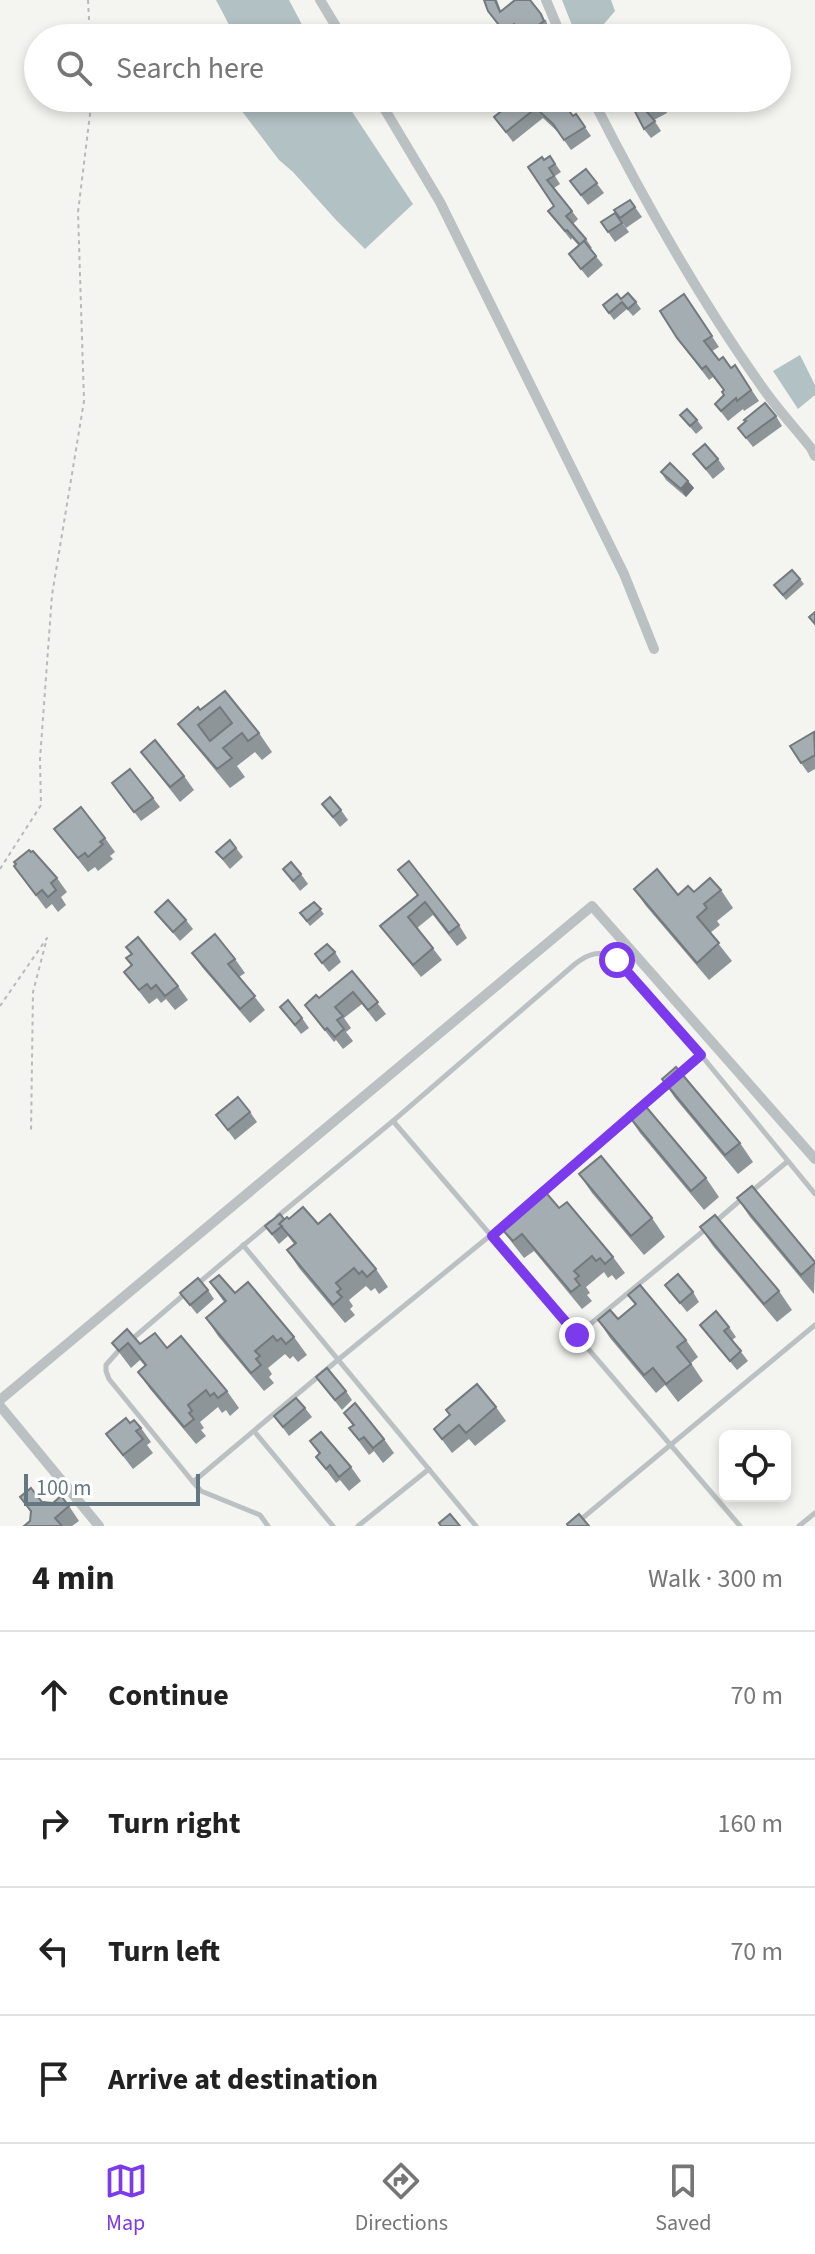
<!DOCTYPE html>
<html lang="en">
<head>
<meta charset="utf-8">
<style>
	:root { --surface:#fff; --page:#f2f2f2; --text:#222; --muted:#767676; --line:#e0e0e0; --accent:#7c3aed }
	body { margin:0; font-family:"Source Sans 3",sans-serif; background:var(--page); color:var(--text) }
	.controls { position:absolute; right:24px; bottom:24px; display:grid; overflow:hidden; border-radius:12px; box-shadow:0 4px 12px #0003 }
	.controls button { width:72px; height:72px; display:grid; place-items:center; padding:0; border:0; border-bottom:2px solid var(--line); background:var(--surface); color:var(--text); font:40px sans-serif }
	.scale { position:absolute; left:24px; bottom:20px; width:176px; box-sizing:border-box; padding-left:8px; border:4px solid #657780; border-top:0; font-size:22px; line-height:28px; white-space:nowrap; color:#657780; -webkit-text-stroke:6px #fff; paint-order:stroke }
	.stop { position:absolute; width:24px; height:24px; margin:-18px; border:6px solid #7c3aed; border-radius:50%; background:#fff }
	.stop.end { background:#7c3aed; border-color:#fff; box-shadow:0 2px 8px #0008 }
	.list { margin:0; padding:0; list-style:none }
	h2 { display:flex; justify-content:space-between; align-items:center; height:104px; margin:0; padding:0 32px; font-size:34px }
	h2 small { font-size:26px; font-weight:400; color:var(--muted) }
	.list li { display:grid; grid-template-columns:52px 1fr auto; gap:24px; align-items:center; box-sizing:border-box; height:128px; padding:0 32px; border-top:2px solid var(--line) }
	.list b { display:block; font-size:30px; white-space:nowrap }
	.list em { font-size:26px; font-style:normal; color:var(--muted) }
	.icon { flex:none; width:44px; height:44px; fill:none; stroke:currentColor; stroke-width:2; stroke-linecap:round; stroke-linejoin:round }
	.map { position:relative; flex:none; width:815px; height:1526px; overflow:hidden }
	.search { position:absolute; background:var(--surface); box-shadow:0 4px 12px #0003; left:24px; right:24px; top:24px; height:88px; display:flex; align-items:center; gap:20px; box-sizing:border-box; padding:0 28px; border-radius:44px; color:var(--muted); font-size:30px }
	.sheet { height:616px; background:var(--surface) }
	nav { display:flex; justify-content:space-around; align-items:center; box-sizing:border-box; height:112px; border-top:2px solid var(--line); background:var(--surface); font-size:22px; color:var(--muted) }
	nav a { display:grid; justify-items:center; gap:4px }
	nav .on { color:var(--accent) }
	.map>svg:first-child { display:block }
	.water { fill:#b2c1c3 }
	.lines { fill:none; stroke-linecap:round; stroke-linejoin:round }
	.path { stroke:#b7babc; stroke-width:2; stroke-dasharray:4 4; stroke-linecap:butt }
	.lane { stroke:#bbc0c2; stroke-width:5 }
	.street { stroke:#bbc0c2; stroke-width:10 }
	.wall { fill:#8d9598 }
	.shaded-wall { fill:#73797c }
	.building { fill:#a4adb1; stroke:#73797c; stroke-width:2; fill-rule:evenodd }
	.route { stroke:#7c3aed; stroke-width:10 }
</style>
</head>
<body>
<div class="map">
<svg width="815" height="1526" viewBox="0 0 815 1526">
	<rect width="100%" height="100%" fill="#f4f4f0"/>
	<g class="water">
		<polygon points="216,0 289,0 309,38 236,38"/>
		<polygon points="562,0 611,0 615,11 592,38 577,38"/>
		<polygon points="232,98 343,98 413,204 365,249 337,221 293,172 279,160"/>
		<polygon points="800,355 815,385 815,395 798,409 773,371"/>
	</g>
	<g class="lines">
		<g class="path">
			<polyline points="88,0 90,38"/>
			<polyline points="0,869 41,805 40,759 52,595 84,401 78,212 92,98"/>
			<polyline points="0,1006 47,938 33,992 31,1133"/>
		</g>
		<g class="lane">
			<polyline points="677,1075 701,1055"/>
			<polyline points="641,1106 670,1082"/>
			<polyline points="393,1121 740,1526"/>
			<polyline points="752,1191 788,1161"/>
			<polyline points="541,1193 634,1113"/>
			<path d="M278 1216 393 1121 575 964C589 953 602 949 617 960L701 1055 815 1194"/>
			<polyline points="715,1222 744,1197"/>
			<polyline points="243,1245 476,1526"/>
			<polyline points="195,1286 270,1223"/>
			<polyline points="577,1335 707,1228"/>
			<polyline points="131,1340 187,1292"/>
			<polyline points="120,1349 106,1365 106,1371 109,1379 193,1482 201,1491 260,1515 268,1526"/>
			<polyline points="254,1431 333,1526"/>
			<polyline points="193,1482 339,1359 503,1225"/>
			<polyline points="358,1526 429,1469"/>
			<polyline points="573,1526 815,1325"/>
			<polyline points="799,1526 815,1513"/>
		</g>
		<g class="street">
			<polyline points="320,0 343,38"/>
			<polyline points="546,0 562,38"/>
			<polyline points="378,98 440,202 624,574 654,649"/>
			<path d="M592 98C643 199 699 299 765 391 779 411 796 429 811 448L815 456"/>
			<polyline points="0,1400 592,906 815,1159"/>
			<polyline points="0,1406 99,1526"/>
		</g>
	</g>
	<g class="wall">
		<polygon points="484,0 497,0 501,11 546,20 548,27 534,38 525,38 519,30 512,38 508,38 488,11"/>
		<polygon points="518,98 573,116 576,114 591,136 571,150 559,133 543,118 513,142 494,117"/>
		<polygon points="631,98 659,98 667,113 654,120 661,131 651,138 644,129"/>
		<polygon points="550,156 561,172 555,176 560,184 554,188 578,219 573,224 586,239 592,248 590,249 603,265 588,278 569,254 579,246 572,238 571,240 548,211 554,206 528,167"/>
		<polygon points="586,169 604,193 588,205 570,181"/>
		<polygon points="630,200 642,217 626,228 614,210"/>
		<polygon points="615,213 629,232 615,242 601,222"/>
		<polygon points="684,294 719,347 712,351 719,360 731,368 735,365 759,401 744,411 743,409 728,421 715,404 724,395 724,390 713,377 709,380 677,338"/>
		<polygon points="621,299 636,302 641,309 633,316 627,309 614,320 603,305"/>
		<polygon points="680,415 697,420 703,428 696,434"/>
		<polygon points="776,416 782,426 753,447 738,428"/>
		<polygon points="693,454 718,459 725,469 713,479"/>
		<polygon points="661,472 688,481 694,488 686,497 666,480"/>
		<polygon points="800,579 804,584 786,600 774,585"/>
		<polygon points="225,691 259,733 272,752 262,760 255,752 237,766 245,777 230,788 192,742 178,724 200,710"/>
		<polygon points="815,733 815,769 808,773 801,763"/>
		<polygon points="141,752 184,776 194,790 180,802"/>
		<polygon points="112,783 153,798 160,807 141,821"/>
		<polygon points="322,804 341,810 348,820 340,827"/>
		<polygon points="54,829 105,838 115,852 110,856 113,859 98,871 95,867 88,872"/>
		<polygon points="236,848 243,857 230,869 216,852"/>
		<polygon points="14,866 57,878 67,892 61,897 66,905 58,912 52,904 46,909"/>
		<polygon points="283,869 301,874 308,884 300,891"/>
		<polygon points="398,870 459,925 467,938 457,946 433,915 417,928 442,960 421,977 380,926 417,895"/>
		<polygon points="634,889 678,895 694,892 721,890 733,908 717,921 720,925 710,933 732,961 709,980 646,906"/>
		<polygon points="314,902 324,914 310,926 300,913"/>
		<polygon points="155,912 186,920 193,929 180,941"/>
		<polygon points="126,947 178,986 188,1000 175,1010 166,999 161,1003 157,998 149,1004 124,972 131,966 131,954"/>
		<polygon points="335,952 341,962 329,972 315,954"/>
		<polygon points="192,953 235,959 245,973 239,977 265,1010 250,1023 202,967"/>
		<polygon points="352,971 386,1014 376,1022 362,1004 344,1018 351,1028 346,1032 353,1041 343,1049 336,1040 334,1042 305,1005 319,998"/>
		<polygon points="280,1007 302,1018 309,1028 301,1034"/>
		<polygon points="662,1079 740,1143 753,1162 738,1174 675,1098"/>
		<polygon points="250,1112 257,1122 235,1140 216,1115"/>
		<polygon points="627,1114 706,1178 719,1197 704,1210 640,1133"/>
		<polygon points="579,1174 652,1218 665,1237 644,1255 592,1193"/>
		<polygon points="737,1198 815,1262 814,1294 750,1217"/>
		<polygon points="559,1208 613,1257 625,1273 616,1280 612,1275 608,1278 604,1272 586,1287 590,1293 587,1295 592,1301 582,1309 534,1251 524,1258 499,1226"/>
		<polygon points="284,1219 318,1224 376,1269 388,1287 379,1294 375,1288 371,1291 366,1286 349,1300 353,1306 350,1309 355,1315 345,1323 299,1268 287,1250 294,1244 288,1236 279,1244 265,1226"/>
		<polygon points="700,1227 779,1291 792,1310 777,1322 713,1246"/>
		<polygon points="210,1282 235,1293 294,1337 307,1355 298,1362 293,1356 290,1359 285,1354 268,1368 272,1374 269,1377 274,1383 264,1391 218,1336 206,1318 224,1302"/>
		<polygon points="665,1285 693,1292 699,1302 687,1312"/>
		<polygon points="208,1290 214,1299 197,1314 180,1293"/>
		<polygon points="628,1295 686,1340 698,1357 691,1363 703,1381 678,1402 665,1385 656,1393 610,1338 598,1320 618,1319 635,1305"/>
		<polygon points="700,1325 729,1327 736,1337 732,1340 748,1361 737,1370"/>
		<polygon points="112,1343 140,1344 167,1348 227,1391 239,1408 230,1416 226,1410 222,1413 218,1407 200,1422 204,1428 201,1430 206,1436 196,1444 150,1389 138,1372 145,1366 140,1360 131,1368"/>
		<polygon points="316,1377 346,1391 352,1400 342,1410"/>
		<polygon points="496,1407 506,1421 475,1446 469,1439 452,1453 434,1429"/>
		<polygon points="305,1408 312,1417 289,1436 274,1416"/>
		<polygon points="344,1413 384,1439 394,1453 383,1463 374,1451 369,1455 349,1428 353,1426"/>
		<polygon points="130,1423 141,1428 151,1442 147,1445 153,1453 133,1469 106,1434"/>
		<polygon points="310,1441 351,1467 361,1481 349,1491 340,1480 336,1483 316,1457 319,1454"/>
		<polygon points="20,1497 69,1506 79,1521 72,1526 24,1526 30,1521 31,1513"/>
	</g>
	<g class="shaded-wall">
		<polygon points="514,24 519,30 512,38 508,38 506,34"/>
		<polygon points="688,481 694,488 686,497 681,489"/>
	</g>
	<g class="building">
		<polygon points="484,0 495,0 500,12 515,0 530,0 541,14 544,21 524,36 514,24 506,34 488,11"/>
		<polygon points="518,98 555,98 557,101 560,99 573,116 576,114 585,127 564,140 553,124 536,108 506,132 494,117"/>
		<polygon points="633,98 657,98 660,104 646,111 655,121 644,129 629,100"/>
		<polygon points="550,156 555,164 549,168 554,176 547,180 572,211 566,216 586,239 580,245 567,230 565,231 548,211 554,206 528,167 542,157 544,160"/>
		<polygon points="586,169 597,183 581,195 570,181"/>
		<polygon points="630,200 635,207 620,218 614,210"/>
		<polygon points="615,213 622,223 608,232 601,222"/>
		<polygon points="584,241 596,256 581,269 569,254"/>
		<polygon points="628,293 636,302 628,309 622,302 609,313 603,305 617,294 621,299"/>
		<polygon points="684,294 712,336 704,341 719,360 723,357 731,368 735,365 751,390 737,401 736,398 721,411 715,404 724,395 722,392 724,390 706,366 702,369 677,338 660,311"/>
		<polygon points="765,403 776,416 746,438 738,428 746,421 744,420"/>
		<polygon points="687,409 697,420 690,426 680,415"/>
		<polygon points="705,444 718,459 706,469 693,454"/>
		<polygon points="670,463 688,481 681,489 661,472"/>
		<polygon points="792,570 800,579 783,595 774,585"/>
		<polygon points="815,612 815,624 809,617"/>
		<path d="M225 691 259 733 248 741 242 733 223 748 232 758 217 769 178 724 198 707 200 710ZM220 707 232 723 210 741 198 725Z"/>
		<polygon points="814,732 815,755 801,763 790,746"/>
		<polygon points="155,740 184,776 170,787 141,752"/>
		<polygon points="130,769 153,798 134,812 112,783"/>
		<polygon points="330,797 341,810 333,817 322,804"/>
		<polygon points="81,807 105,838 100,842 103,844 88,857 85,853 78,858 54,829"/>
		<polygon points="230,840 236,848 223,859 216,852"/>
		<polygon points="29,850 31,852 33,851 57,878 51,883 56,890 48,897 42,890 36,895 14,866 16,864 14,862"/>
		<polygon points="409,861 459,925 449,933 425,902 408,917 433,948 413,965 380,926 418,895 398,870"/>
		<polygon points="291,862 301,874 293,881 283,869"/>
		<polygon points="657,869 678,895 688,886 694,892 710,878 721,890 704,904 707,908 697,917 719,943 697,963 634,889"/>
		<polygon points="168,900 186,920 173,932 155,912"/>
		<polygon points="314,902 321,909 307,921 300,913"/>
		<polygon points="215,934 235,959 228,964 255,996 240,1009 192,953"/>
		<polygon points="138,937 178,986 165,996 156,985 151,989 147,984 139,990 124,972 132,965 126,958 132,954 126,947"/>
		<polygon points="327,944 335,952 322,963 315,954"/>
		<polygon points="352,971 378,1002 368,1010 353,992 335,1007 343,1016 337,1020 344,1029 335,1037 327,1028 325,1030 305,1005 316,995 319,998"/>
		<polygon points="288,1000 302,1018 295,1025 280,1007"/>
		<polygon points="676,1067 740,1143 725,1155 662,1079"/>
		<polygon points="238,1097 250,1112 228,1130 216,1115"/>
		<polygon points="642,1102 706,1178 691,1191 627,1114"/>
		<polygon points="601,1156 652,1218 631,1236 579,1174"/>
		<polygon points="752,1186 815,1262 815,1263 801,1275 737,1198"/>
		<polygon points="542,1188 559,1208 567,1202 613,1257 605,1264 600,1258 596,1261 592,1256 574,1271 579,1276 575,1279 580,1285 571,1292 522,1234 513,1241 499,1226 531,1201 529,1199"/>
		<polygon points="303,1207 318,1224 330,1214 376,1269 367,1277 362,1271 359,1274 354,1268 336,1283 341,1289 337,1292 342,1297 333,1305 287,1250 296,1243 279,1224 287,1217 289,1219"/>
		<polygon points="280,1214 284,1219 279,1224 282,1226 272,1234 265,1226"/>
		<polygon points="715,1215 779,1291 764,1304 700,1227"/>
		<polygon points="678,1274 693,1292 680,1303 665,1285"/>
		<polygon points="219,1275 235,1293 248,1282 294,1337 286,1344 281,1338 277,1341 273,1336 255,1351 260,1356 256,1359 261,1365 251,1373 206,1318 226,1301 210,1282"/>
		<polygon points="198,1278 208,1290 190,1305 180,1293"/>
		<polygon points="640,1285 686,1340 677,1347 691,1364 666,1384 653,1368 644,1375 598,1320 610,1310 618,1319 636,1304 628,1295"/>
		<polygon points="716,1311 729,1327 724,1331 741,1351 730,1361 700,1325"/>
		<polygon points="127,1329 140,1344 155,1333 167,1348 181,1336 227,1391 218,1398 214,1393 210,1396 206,1390 188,1405 192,1411 189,1413 194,1419 184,1427 138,1372 146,1365 128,1343 119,1351 112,1343"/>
		<polygon points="327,1368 346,1391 335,1400 316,1377"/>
		<polygon points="477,1384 496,1407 466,1433 459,1425 442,1439 434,1429 450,1415 446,1410"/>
		<polygon points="296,1398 305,1408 283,1427 274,1416"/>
		<polygon points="355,1403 384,1439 373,1448 364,1437 359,1440 349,1428 354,1425 344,1413"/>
		<polygon points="126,1418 130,1423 134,1420 141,1428 136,1431 143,1439 123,1455 106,1434"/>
		<polygon points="321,1432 351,1467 339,1477 330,1465 326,1469 316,1457 320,1453 310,1441"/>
		<polygon points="31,1488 42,1502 53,1503 61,1496 69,1506 55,1518 62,1526 24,1526 30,1521 31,1511 20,1497"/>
		<polygon points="450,1514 460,1526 441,1526 439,1523"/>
		<polygon points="579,1514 589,1526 568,1526 567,1524"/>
	</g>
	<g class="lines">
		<polyline class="route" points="577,1335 492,1236 701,1055 617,960"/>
	</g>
</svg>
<div class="controls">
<button><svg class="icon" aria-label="locate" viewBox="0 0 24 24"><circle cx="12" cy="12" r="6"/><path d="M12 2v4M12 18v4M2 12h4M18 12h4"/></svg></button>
</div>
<div class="scale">100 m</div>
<div class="stop" style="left:617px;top:960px"></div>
<div class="stop end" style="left:577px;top:1335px"></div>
<div class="search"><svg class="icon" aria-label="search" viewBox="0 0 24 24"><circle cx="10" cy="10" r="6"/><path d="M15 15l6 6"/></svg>Search here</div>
</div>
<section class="sheet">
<h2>4 min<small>Walk · 300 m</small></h2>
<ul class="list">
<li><svg class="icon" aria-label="ahead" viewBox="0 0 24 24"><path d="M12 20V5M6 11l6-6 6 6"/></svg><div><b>Continue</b></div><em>70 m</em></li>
<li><svg class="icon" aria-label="right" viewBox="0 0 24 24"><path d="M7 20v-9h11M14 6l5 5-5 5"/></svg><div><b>Turn right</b></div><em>160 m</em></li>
<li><svg class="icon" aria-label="left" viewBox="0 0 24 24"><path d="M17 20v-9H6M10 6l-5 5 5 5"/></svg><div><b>Turn left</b></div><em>70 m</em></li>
<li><svg class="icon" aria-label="arrive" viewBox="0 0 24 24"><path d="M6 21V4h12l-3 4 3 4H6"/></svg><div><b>Arrive at destination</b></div></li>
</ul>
</section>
<nav>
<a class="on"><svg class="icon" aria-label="map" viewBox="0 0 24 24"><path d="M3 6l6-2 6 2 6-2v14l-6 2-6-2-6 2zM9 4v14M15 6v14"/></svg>Map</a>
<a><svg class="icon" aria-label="directions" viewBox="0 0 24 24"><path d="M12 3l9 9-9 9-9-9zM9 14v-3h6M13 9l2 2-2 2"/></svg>Directions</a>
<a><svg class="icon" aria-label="saved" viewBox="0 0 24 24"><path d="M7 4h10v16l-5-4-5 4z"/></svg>Saved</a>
</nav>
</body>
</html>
